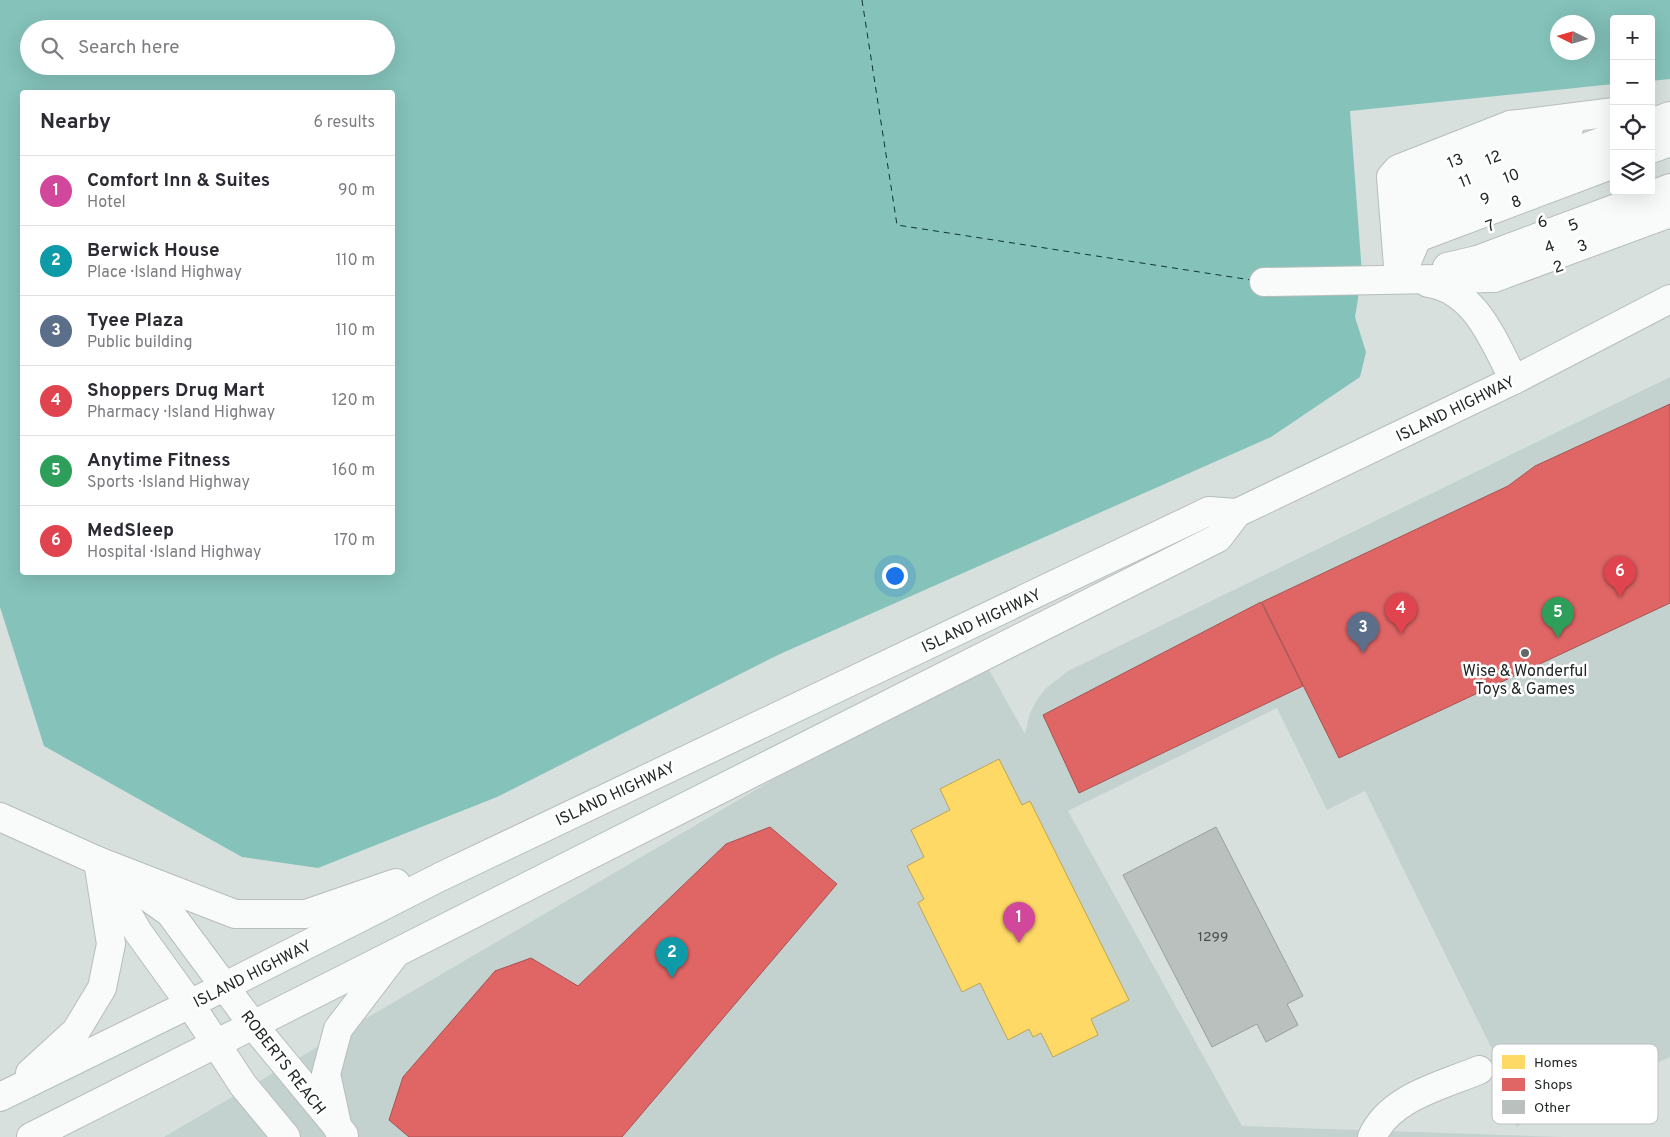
<!DOCTYPE html>
<html lang="en">
<head>
<meta charset="utf-8">
<style>
	:root { --surface:#fff; --page:#f2f2f3; --text:#2b2b33; --muted:#7c7c81; --line:#e1e1e2; --accent:#0f766e }
	body { margin:0; font-family:Overpass,sans-serif; background:var(--page); color:var(--text) }
	.controls { position:absolute; right:15px; top:15px; display:grid; overflow:hidden; border-radius:5px; box-shadow:0 5px 20px #0002 }
	.controls button { width:45px; height:45px; display:grid; place-items:center; padding:0; border:0; border-bottom:1px solid var(--line); background:var(--surface); color:var(--text); font:25px sans-serif }
	.compass { position:absolute; left:1550px; top:15px; width:45px; height:45px; border-radius:50%; background:var(--surface); box-shadow:0 5px 20px #0002; rotate:275deg }
	.you { position:absolute; left:894px; top:575px; width:18px; height:18px; margin:-12px; border:4px solid #fff; border-radius:50%; background:#1a73e8; box-shadow:0 0 0 8px #1a73e833 }
	.badge { display:grid; place-items:center; width:32px; height:32px; border-radius:50%; background:var(--accent); color:#fff; font-size:16px; font-weight:700 }
	.pin { position:absolute; translate:-50% -41px; filter:drop-shadow(0 1px 2px #0008) }
	.pin::after { content:''; position:absolute; top:26px; width:18px; height:15px; background:inherit; clip-path:polygon(0 0,100% 0,50% 100%) }
	.list { margin:0; padding:0; list-style:none }
	h2 { display:flex; justify-content:space-between; align-items:center; height:65px; margin:0; padding:0 20px; font-size:21px }
	h2 small { font-size:16px; font-weight:400; color:var(--muted) }
	.list li { display:grid; grid-template-columns:32px 1fr auto; gap:15px; align-items:center; box-sizing:border-box; height:70px; padding:0 20px; border-top:1px solid var(--line) }
	.list b { display:block; font-size:19px; white-space:nowrap }
	.list p { margin:0; font-size:16px; white-space:nowrap; color:var(--muted) }
	.list em { font-size:16px; font-style:normal; color:var(--muted) }
	.icon { flex:none; width:28px; height:28px; fill:none; stroke:currentColor; stroke-width:2; stroke-linecap:round; stroke-linejoin:round }
	.map { position:relative; flex:none; width:1670px; height:1137px; overflow:hidden }
	.search { position:absolute; background:var(--surface); box-shadow:0 5px 20px #0002; left:20px; top:20px; width:375px; height:55px; display:flex; align-items:center; gap:12px; box-sizing:border-box; padding:0 18px; border-radius:28px; color:var(--muted); font-size:19px }
	.panel { position:absolute; background:var(--surface); box-shadow:0 5px 20px #0002; left:20px; top:90px; width:375px; height:485px; border-radius:5px }
	.map>svg:first-child { display:block }
	.built { fill:#c4d2cf }
	.water { fill:#84c2ba; fill-rule:evenodd }
	.homes { fill:#ffd966; stroke:#bda453 }
	.shops { fill:#e06666; stroke:#a75353 }
	.lines { fill:none; stroke-linecap:round; stroke-linejoin:round }
	.ferry { stroke:#0d3732; stroke-width:1; stroke-dasharray:6 5; stroke-linecap:butt }
	.building { fill:#b9c0be; stroke:#999f9e }
	.minor-casing { stroke:#b7bdbc; stroke-width:30 }
	.major-casing { stroke:#b7bdbc; stroke-width:30 }
	.minor { stroke:#f9fafa; stroke-width:28 }
	.major { stroke:#f9fafa; stroke-width:28 }
	.poi-dot { fill:#626867; stroke:#fff; stroke-width:2 }
	.labels { text-anchor:middle; stroke-width:5; stroke-linejoin:round; paint-order:stroke }
	.number-label { font-size:14px; fill:#484d4d }
	.street-label { font-size:16px; fill:#232727; stroke:#fff }
	.poi-label { font-size:16px; fill:#232727; stroke:#fff }
	.key { fill:#fff; stroke:#bdbebe; stroke-width:1 }
	.key-label { font-size:14px; fill:#232727 }
</style>
</head>
<body>
<div class="map">
<svg width="1670" height="1137" viewBox="0 0 1670 1137">
	<rect width="100%" height="100%" fill="#d8e0de"/>
	<polygon class="built" points="1670,377 1670,1057 1516,1127 1514,1094 1365,791 1327,810 1277,708 1068,811 1242,1126 1564,1137 164,1137 982,657 1025,734 1030,713 1037,700 1045,689 1068,671"/>
	<path class="water" d="M0 0H1670V79L1651 81V19H1614V84L1350 111 1362 274 1355 317 1366 352 1360 377 1271 437 780 654 497 797 318 868 242 857 44 746 0 607ZM1558 22H1588V52H1558ZM29 29H386V66H29ZM22 92H392V572H22Z"/>
	<polygon class="homes" points="999,759 1022,805 1030,801 1129,1000 1091,1019 1098,1035 1053,1057 1041,1033 1033,1037 1029,1029 1008,1040 980,983 962,992 918,903 924,899 907,866 924,857 911,830 950,810 940,789"/>
	<g class="shops">
		<polygon points="1670,404 1670,603 1339,758 1262,602 1508,486 1535,466"/>
		<polygon points="1261,602 1303,686 1079,793 1043,715"/>
		<polygon points="770,827 837,884 622,1137 409,1137 389,1120 403,1077 495,971 531,958 578,986 726,844"/>
	</g>
	<g class="lines">
		<polyline class="ferry" points="862,0 897,225 1251,280"/>
	</g>
	<polygon class="building" points="1216,827 1303,996 1287,1004 1298,1025 1266,1042 1257,1024 1212,1047 1123,875"/>
	<g class="lines">
		<g class="minor-casing">
			<g id="minor">
				<polyline points="1651,123 1670,116"/>
				<polyline points="1651,149 1670,142"/>
				<polyline points="1401,220 1402,192 1569,128"/>
				<polyline points="1405,238 1408,213 1614,137"/>
				<polyline points="1406,264 1417,238 1614,164"/>
				<polyline points="1447,267 1477,260 1670,188"/>
				<polyline points="1399,279 1391,177 1398,169 1510,125 1614,112"/>
				<polyline points="1264,282 1494,278 1670,213"/>
				<path d="M1428 283C1476 290 1494 342 1514 380"/>
				<polyline points="0,817 98,861 170,913 253,1025 344,1135"/>
				<polyline points="102,869 138,932 190,1004 243,1085 286,1137"/>
				<path d="M1372 1137C1390 1097 1441 1086 1479 1070"/>
			</g>
		</g>
		<g class="major-casing">
			<g id="major">
				<polyline points="98,861 235,914 306,914 396,883"/>
				<polyline points="30,1073 76,1031 102,988 111,944 98,861"/>
				<polyline points="0,1097 190,1004 440,877 1209,511 1237,513"/>
				<polyline points="338,1129 326,1074 338,1029 393,957"/>
				<polyline points="31,1137 1218,538 1237,513 1514,380 1670,299"/>
			</g>
		</g>
		<use href="#minor" class="minor"/>
		<use href="#major" class="major"/>
	</g>
	<circle class="poi-dot" cx="1525" cy="653" r="5"/>
	<g class="labels">
		<g class="number-label">
			<text x="1213" y="941">1299</text>
		</g>
		<g class="street-label">
			<text transform="translate(1493 157) rotate(-21)" y="6">12</text>
			<text transform="translate(1455 160) rotate(-21)" y="6">13</text>
			<text transform="translate(1511 175) rotate(-20)" y="6">10</text>
			<text transform="translate(1465 180) rotate(-21)" y="6">11</text>
			<text transform="translate(1485 198) rotate(-20)" y="6">9</text>
			<text transform="translate(1516 201) rotate(-21)" y="6">8</text>
			<text transform="translate(1542 221) rotate(-20)" y="6">6</text>
			<text transform="translate(1573 224) rotate(-21)" y="6">5</text>
			<text transform="translate(1490 225) rotate(-21)" y="6">7</text>
			<text transform="translate(1582 245) rotate(-20)" y="6">3</text>
			<text transform="translate(1549 246) rotate(-20)" y="6">4</text>
			<text transform="translate(1558 266) rotate(-21)" y="6">2</text>
			<text transform="translate(1455 408) rotate(-26)" y="6">ISLAND HIGHWAY</text>
			<text transform="translate(981 620) rotate(-25)" y="6">ISLAND HIGHWAY</text>
			<text transform="translate(615 793) rotate(-25)" y="6">ISLAND HIGHWAY</text>
			<text transform="translate(252 973) rotate(-27)" y="6">ISLAND HIGHWAY</text>
			<text transform="translate(284 1062) rotate(52)" y="6">ROBERTS REACH</text>
		</g>
		<g class="poi-label">
			<text x="1525" y="676">Wise &amp; Wonderful<tspan x="1525" dy="18">Toys &amp; Games</tspan></text>
		</g>
	</g>
	<rect x="1492" y="1044" width="166" height="80" rx="8" class="key"/>
	<rect x="1502" y="1055" width="23" height="14" fill="#ffd966"/>
	<rect x="1502" y="1078" width="23" height="13" fill="#e06666"/>
	<rect x="1502" y="1100" width="23" height="14" fill="#b9c0be"/>
	<g class="key-label">
		<text x="1534" y="1067">Homes</text>
		<text x="1534" y="1089">Shops</text>
		<text x="1534" y="1112">Other</text>
	</g>
</svg>
<div class="controls">
<button>+</button>
<button>−</button>
<button><svg class="icon" aria-label="locate" viewBox="0 0 24 24"><circle cx="12" cy="12" r="6"/><path d="M12 2v4M12 18v4M2 12h4M18 12h4"/></svg></button>
<button><svg class="icon" aria-label="layers" viewBox="0 0 24 24"><path d="M12 4l9 5-9 5-9-5zM3 14l9 5 9-5"/></svg></button>
</div>
<svg class="compass" viewBox="-18 -18 36 36"><path d="M0-13l5 13h-10z" fill="#e53935"/><path d="M0 13l5-13h-10z" fill="#7c7c81"/></svg>
<div class="you"></div>
<div class="pin badge" style="left:1019px;top:943px;background:#d1479c">1</div>
<div class="pin badge" style="left:672px;top:978px;background:#0f9aa8">2</div>
<div class="pin badge" style="left:1363px;top:653px;background:#5c6f8a">3</div>
<div class="pin badge" style="left:1401px;top:634px;background:#e0444e">4</div>
<div class="pin badge" style="left:1558px;top:638px;background:#2e9e5b">5</div>
<div class="pin badge" style="left:1620px;top:597px;background:#e0444e">6</div>
<div class="search"><svg class="icon" aria-label="search" viewBox="0 0 24 24"><circle cx="10" cy="10" r="6"/><path d="M15 15l6 6"/></svg>Search here</div>
<section class="panel">
<h2>Nearby<small>6 results</small></h2>
<ul class="list">
<li><span class="badge" style="background:#d1479c">1</span><div><b>Comfort Inn &amp; Suites</b><p>Hotel</p></div><em>90 m</em></li>
<li><span class="badge" style="background:#0f9aa8">2</span><div><b>Berwick House</b><p>Place · Island Highway</p></div><em>110 m</em></li>
<li><span class="badge" style="background:#5c6f8a">3</span><div><b>Tyee Plaza</b><p>Public building</p></div><em>110 m</em></li>
<li><span class="badge" style="background:#e0444e">4</span><div><b>Shoppers Drug Mart</b><p>Pharmacy · Island Highway</p></div><em>120 m</em></li>
<li><span class="badge" style="background:#2e9e5b">5</span><div><b>Anytime Fitness</b><p>Sports · Island Highway</p></div><em>160 m</em></li>
<li><span class="badge" style="background:#e0444e">6</span><div><b>MedSleep</b><p>Hospital · Island Highway</p></div><em>170 m</em></li>
</ul>
</section>
</div>
</body>
</html>
